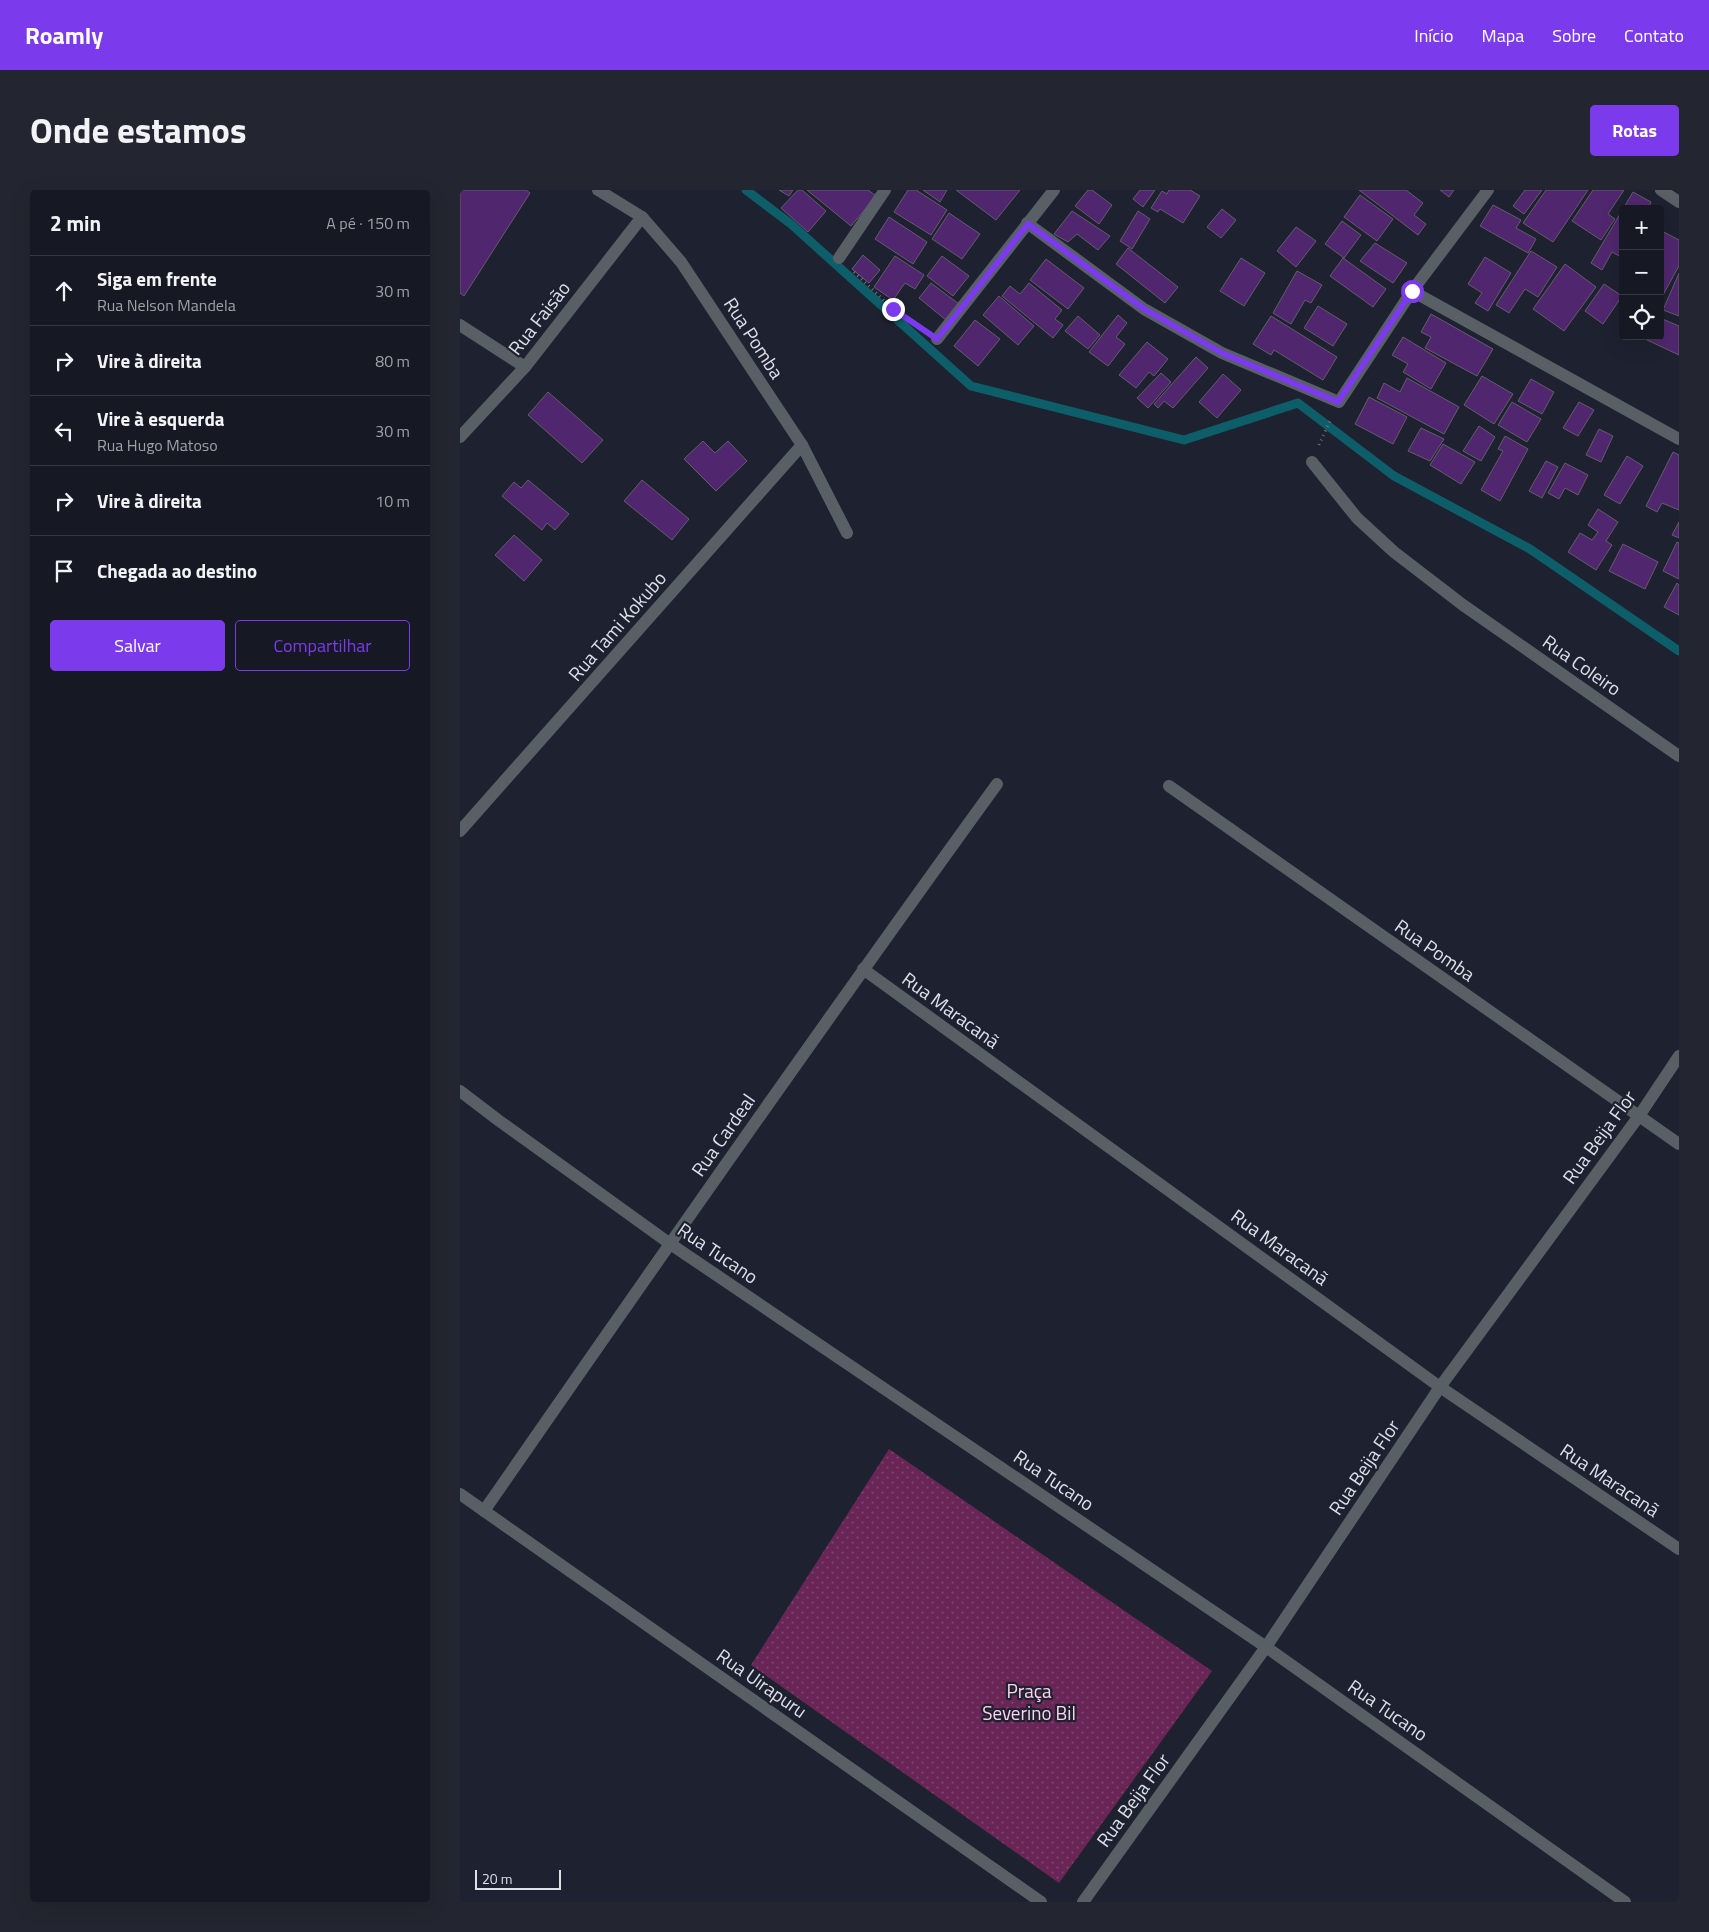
<!DOCTYPE html>
<html lang="pt">
<head>
<meta charset="utf-8">
<style>
	:root { --surface:#161923; --page:#232630; --text:#f1f3f6; --muted:#9ea0a6; --line:#353841; --accent:#7c3aed }
	body { margin:0; font-family:"Titillium Web",sans-serif; background:var(--page); color:var(--text) }
	.controls { position:absolute; right:15px; top:15px; display:grid; overflow:hidden; border-radius:5px; box-shadow:0 5px 20px #0002 }
	.controls button { width:45px; height:45px; display:grid; place-items:center; padding:0; border:0; border-bottom:1px solid var(--line); background:var(--surface); color:var(--text); font:25px sans-serif }
	.scale { position:absolute; left:15px; bottom:12px; width:86px; box-sizing:border-box; padding-left:5px; border:2px solid #dee0ea; border-top:0; font-size:14px; line-height:18px; white-space:nowrap; color:#dee0ea; -webkit-text-stroke:4px #1e212f; paint-order:stroke }
	.stop { position:absolute; width:15px; height:15px; margin:-11px; border:4px solid #7c3aed; border-radius:50%; background:#fff }
	.stop.end { background:#7c3aed; border-color:#fff; box-shadow:0 1px 5px #0008 }
	.list { margin:0; padding:0; list-style:none }
	h2 { display:flex; justify-content:space-between; align-items:center; height:65px; margin:0; padding:0 20px; font-size:21px }
	h2 small { font-size:16px; font-weight:400; color:var(--muted) }
	.list li { display:grid; grid-template-columns:32px 1fr auto; gap:15px; align-items:center; box-sizing:border-box; height:70px; padding:0 20px; border-top:1px solid var(--line) }
	.list b { display:block; font-size:19px; white-space:nowrap }
	.list p { margin:0; font-size:16px; white-space:nowrap; color:var(--muted) }
	.list em { font-size:16px; font-style:normal; color:var(--muted) }
	.actions { display:flex; gap:10px; padding:15px 20px }
	.actions a { flex:1; padding:11px 0; border:1px solid var(--accent); border-radius:5px; text-align:center; font-size:18px; color:var(--accent) }
	.actions .main { background:var(--accent); color:#fff }
	.icon { flex:none; width:28px; height:28px; fill:none; stroke:currentColor; stroke-width:2; stroke-linecap:round; stroke-linejoin:round }
	.map { position:relative; flex:none; width:1219px; height:1712px; overflow:hidden; border-radius:5px }
	header { display:flex; align-items:center; gap:30px; box-sizing:border-box; height:70px; padding:0 25px; background:var(--accent); color:#fff }
	header strong { font-size:24px }
	nav { display:flex; gap:28px; margin-inline-start:auto; font-size:18px }
	.intro { display:flex; align-items:center; justify-content:space-between; box-sizing:border-box; height:120px; padding:0 30px }
	h1 { margin:0; font-size:35px }
	.button { padding:12px 22px; border-radius:5px; background:var(--accent); color:#fff; font-size:18px; font-weight:700 }
	main { display:flex; gap:30px; padding:0 30px }
	aside { flex:1; background:var(--surface); border-radius:5px; box-shadow:0 5px 20px #0002 }
	.map>svg:first-child { display:block }
	.grass { fill:url(#grass-dots) }
	.lines { fill:none; stroke-linecap:round; stroke-linejoin:round }
	.stream { stroke:#0d5e69; stroke-width:9 }
	.building { fill:#50276e; stroke:#645c6c }
	.path { stroke:#717380; stroke-width:3; stroke-dasharray:1 4; stroke-linecap:butt }
	.street { stroke:#596065; stroke-width:12 }
	.route { stroke:#7c3aed; stroke-width:6 }
	.labels { text-anchor:middle; stroke-width:4.5; stroke-linejoin:round; paint-order:stroke }
	.street-label { font-size:19px; fill:#dee0ea; stroke:#1e212f }
	.park-label { font-size:19px; fill:#fed2ed; stroke:#1e212f }
</style>
</head>
<body>
<header>
<strong>Roamly</strong>
<nav><a>Início</a><a>Mapa</a><a>Sobre</a><a>Contato</a></nav>
</header>
<div class="intro"><h1>Onde estamos</h1><a class="button">Rotas</a></div>
<main>
<aside>
<h2>2 min<small>A pé · 150 m</small></h2>
<ul class="list">
<li><svg class="icon" aria-label="ahead" viewBox="0 0 24 24"><path d="M12 20V5M6 11l6-6 6 6"/></svg><div><b>Siga em frente</b><p>Rua Nelson Mandela</p></div><em>30 m</em></li>
<li><svg class="icon" aria-label="right" viewBox="0 0 24 24"><path d="M7 20v-9h11M14 6l5 5-5 5"/></svg><div><b>Vire à direita</b></div><em>80 m</em></li>
<li><svg class="icon" aria-label="left" viewBox="0 0 24 24"><path d="M17 20v-9H6M10 6l-5 5 5 5"/></svg><div><b>Vire à esquerda</b><p>Rua Hugo Matoso</p></div><em>30 m</em></li>
<li><svg class="icon" aria-label="right" viewBox="0 0 24 24"><path d="M7 20v-9h11M14 6l5 5-5 5"/></svg><div><b>Vire à direita</b></div><em>10 m</em></li>
<li><svg class="icon" aria-label="arrive" viewBox="0 0 24 24"><path d="M6 21V4h12l-3 4 3 4H6"/></svg><div><b>Chegada ao destino</b></div></li>
</ul>
<div class="actions"><a class="main">Salvar</a><a>Compartilhar</a></div>
</aside>
<div class="map">
<svg width="1219" height="1712" viewBox="0 0 1219 1712">
	<defs>
		<pattern id="grass-dots" width="8" height="8" patternUnits="userSpaceOnUse" patternTransform="scale(1.25)"><rect width="8" height="8" fill="#692556"/><path d="M2 2h.1M6 6h.1" fill="none" stroke="#7e446e" stroke-width="1.8" stroke-linecap="round"/></pattern>
	</defs>
	<rect width="100%" height="100%" fill="#1e212f"/>
	<polygon class="grass" points="429,1259 752,1481 599,1693 291,1475"/>
	<g class="lines">
		<polyline class="stream" points="286,0 331,34 511,196 724,250 838,213 934,286 1070,359 1219,461"/>
	</g>
	<g class="building">
		<polygon points="0,0 66,0 70,3 4,106 0,103"/>
		<polygon points="319,0 333,0 329,6"/>
		<polygon points="338,0 342,0 366,21 348,42 321,18"/>
		<polygon points="347,0 408,0 416,6 391,36"/>
		<polygon points="448,0 456,0 487,20 471,45 434,22"/>
		<polygon points="463,0 487,0 480,12"/>
		<polygon points="496,0 560,0 536,30"/>
		<polygon points="628,0 632,0 652,15 639,34 615,16"/>
		<polygon points="680,0 695,0 683,17 673,9"/>
		<polygon points="709,0 730,0 740,6 723,33 700,19 698,22 691,18 702,1 707,4"/>
		<polygon points="899,0 946,0 963,13 954,25 966,34 958,45"/>
		<polygon points="980,0 994,0 989,7"/>
		<polygon points="1065,0 1082,0 1064,24 1053,16"/>
		<polygon points="1086,0 1128,0 1093,52 1063,33"/>
		<polygon points="1133,0 1164,0 1148,24 1155,29 1141,50 1112,31"/>
		<polygon points="1173,2 1191,12 1188,19 1163,19"/>
		<polygon points="900,5 933,29 917,51 884,27"/>
		<polygon points="1033,15 1061,30 1056,38 1076,49 1068,63 1020,36"/>
		<polygon points="762,19 776,30 761,48 747,37"/>
		<polygon points="1163,19 1163,68 1152,62 1142,80 1131,73"/>
		<polygon points="612,21 650,46 638,60 617,44 608,52 594,44"/>
		<polygon points="678,21 690,29 672,59 660,51"/>
		<polygon points="489,23 520,44 502,69 472,49"/>
		<polygon points="429,27 467,52 453,74 415,49"/>
		<polygon points="882,31 901,45 884,68 865,54"/>
		<polygon points="836,37 856,51 836,77 817,61"/>
		<polygon points="1200,40 1219,50 1219,76 1203,105 1200,103"/>
		<polygon points="915,53 947,73 933,93 900,71"/>
		<polygon points="668,58 718,97 705,113 656,74"/>
		<polygon points="1071,61 1097,77 1078,107 1065,99 1049,123 1036,115"/>
		<polygon points="403,65 420,80 409,93 392,79"/>
		<polygon points="435,66 464,85 455,99 445,93 433,110 414,97"/>
		<polygon points="482,66 509,86 493,106 467,86"/>
		<polygon points="1025,67 1051,83 1028,121 1015,113 1022,103 1008,94"/>
		<polygon points="781,68 805,83 784,116 760,101"/>
		<polygon points="883,68 926,99 913,117 870,86"/>
		<polygon points="586,69 624,98 608,119 570,90"/>
		<polygon points="1105,74 1136,97 1104,141 1073,119"/>
		<polygon points="837,81 862,95 851,113 845,110 831,134 813,123"/>
		<polygon points="1219,83 1219,126 1203,120"/>
		<polygon points="471,93 499,114 486,130 459,108"/>
		<polygon points="569,93 602,120 595,129 603,135 593,148 542,106 550,96 560,104"/>
		<polygon points="1144,94 1162,106 1143,134 1125,121"/>
		<polygon points="539,106 574,136 558,155 523,125"/>
		<polygon points="858,116 887,134 873,156 844,138"/>
		<polygon points="971,124 1033,159 1017,186 965,158 971,147 961,142"/>
		<polygon points="658,125 667,133 656,147 665,154 648,176 629,162"/>
		<polygon points="618,126 640,145 628,159 605,141"/>
		<polygon points="811,126 877,167 863,190 814,160 811,165 793,154"/>
		<polygon points="1200,128 1219,136 1219,165 1187,150 1189,146 1200,146"/>
		<polygon points="515,130 540,149 518,176 494,156"/>
		<polygon points="943,147 986,173 971,199 943,182 948,174 932,165"/>
		<polygon points="687,152 708,169 694,186 689,182 676,198 659,185"/>
		<polygon points="736,167 748,178 713,218 704,211 698,218 694,214"/>
		<polygon points="701,183 711,192 688,218 677,208"/>
		<polygon points="763,184 781,200 757,228 739,212"/>
		<polygon points="1022,186 1053,204 1034,234 1004,215"/>
		<polygon points="947,188 999,217 984,244 917,208 924,193 940,202"/>
		<polygon points="1071,189 1094,202 1082,224 1058,211"/>
		<polygon points="88,202 143,250 122,273 68,225"/>
		<polygon points="909,207 947,227 933,254 895,234"/>
		<polygon points="1052,212 1081,229 1067,252 1038,235"/>
		<polygon points="1119,212 1134,220 1118,246 1103,238"/>
		<polygon points="1019,236 1035,247 1021,271 1003,261"/>
		<polygon points="961,238 984,249 970,271 948,261"/>
		<polygon points="1139,239 1153,246 1141,272 1126,265"/>
		<polygon points="1045,246 1068,259 1040,311 1021,300 1043,261 1038,259"/>
		<polygon points="243,251 255,263 268,251 287,271 256,301 224,269"/>
		<polygon points="983,254 1015,272 1001,294 970,275"/>
		<polygon points="1213,262 1219,265 1219,320 1202,313 1197,322 1186,316"/>
		<polygon points="1167,266 1183,276 1160,314 1144,305"/>
		<polygon points="1086,271 1098,277 1082,308 1069,301"/>
		<polygon points="1105,273 1128,285 1118,305 1105,298 1099,309 1088,303"/>
		<polygon points="68,290 109,324 95,340 87,333 82,340 42,306 54,292 61,298"/>
		<polygon points="182,290 229,329 212,350 164,311"/>
		<polygon points="1138,319 1158,332 1146,351 1152,355 1136,380 1108,362 1120,343 1132,350 1138,342 1128,335"/>
		<polygon points="1219,332 1219,348 1212,345"/>
		<polygon points="54,345 82,370 64,391 35,365"/>
		<polygon points="1217,352 1219,353 1219,389 1203,381"/>
		<polygon points="1163,354 1198,372 1185,399 1149,381"/>
		<polygon points="1217,393 1219,395 1219,425 1204,417"/>
	</g>
	<g class="lines">
		<g class="path">
			<polyline points="394,82 433,119 460,138"/>
			<polyline points="859,255 870,231"/>
		</g>
		<g class="street">
			<polyline points="138,0 182,27 221,72 342,255 387,343"/>
			<polyline points="1201,0 1219,12"/>
			<polyline points="567,33 684,119 762,163 879,212 952,101 1028,0"/>
			<polyline points="379,68 425,0"/>
			<polyline points="952,101 1219,249"/>
			<polyline points="0,135 65,177"/>
			<polyline points="477,149 594,0"/>
			<polyline points="0,247 65,177 182,27"/>
			<polyline points="852,272 897,328 934,362 1003,415 1219,566"/>
			<polyline points="709,596 1219,954"/>
			<polyline points="0,641 342,255"/>
			<polyline points="403,779 980,1197 1219,1359"/>
			<polyline points="0,901 38,930 209,1053 806,1457 1165,1712"/>
			<polyline points="0,1304 581,1712"/>
			<path d="M24 1321C193 1077 363 834 537 594"/>
			<polyline points="623,1712 806,1457 980,1197 1179,926 1219,866"/>
		</g>
	</g>
	<g class="lines">
		<polyline class="route" points="433,119 477,149 568,34 684,119 762,163 878,212 952,101"/>
	</g>
	<g class="labels">
		<g class="street-label">
			<text transform="translate(79 128) rotate(-52)" y="7">Rua Faisão</text>
			<text transform="translate(294 148) rotate(57)" y="7">Rua Pomba</text>
			<text transform="translate(157 436) rotate(-49)" y="7">Rua Tami Kokubo</text>
			<text transform="translate(1122 475) rotate(35)" y="7">Rua Coleiro</text>
			<text transform="translate(975 760) rotate(35)" y="7">Rua Pomba</text>
			<text transform="translate(491 820) rotate(36)" y="7">Rua Maracanã</text>
			<text transform="translate(263 945) rotate(-55)" y="7">Rua Cardeal</text>
			<text transform="translate(1139 947) rotate(-54)" y="7">Rua Beija Flor</text>
			<text transform="translate(820 1057) rotate(36)" y="7">Rua Maracanã</text>
			<text transform="translate(258 1063) rotate(34)" y="7">Rua Tucano</text>
			<text transform="translate(904 1277) rotate(-56)" y="7">Rua Beija Flor</text>
			<text transform="translate(594 1290) rotate(34)" y="7">Rua Tucano</text>
			<text transform="translate(1150 1290) rotate(34)" y="7">Rua Maracanã</text>
			<text transform="translate(302 1493) rotate(35)" y="7">Rua Uirapuru</text>
			<text transform="translate(928 1520) rotate(35)" y="7">Rua Tucano</text>
			<text transform="translate(673 1610) rotate(-54)" y="7">Rua Beija Flor</text>
		</g>
		<g class="park-label">
			<text x="569" y="1508">Praça<tspan x="569" dy="22">Severino Bil</tspan></text>
		</g>
	</g>
</svg>
<div class="controls">
<button>+</button>
<button>−</button>
<button><svg class="icon" aria-label="locate" viewBox="0 0 24 24"><circle cx="12" cy="12" r="6"/><path d="M12 2v4M12 18v4M2 12h4M18 12h4"/></svg></button>
</div>
<div class="scale">20 m</div>
<div class="stop" style="left:952px;top:101px"></div>
<div class="stop end" style="left:433px;top:119px"></div>
</div>
</main>
</body>
</html>
